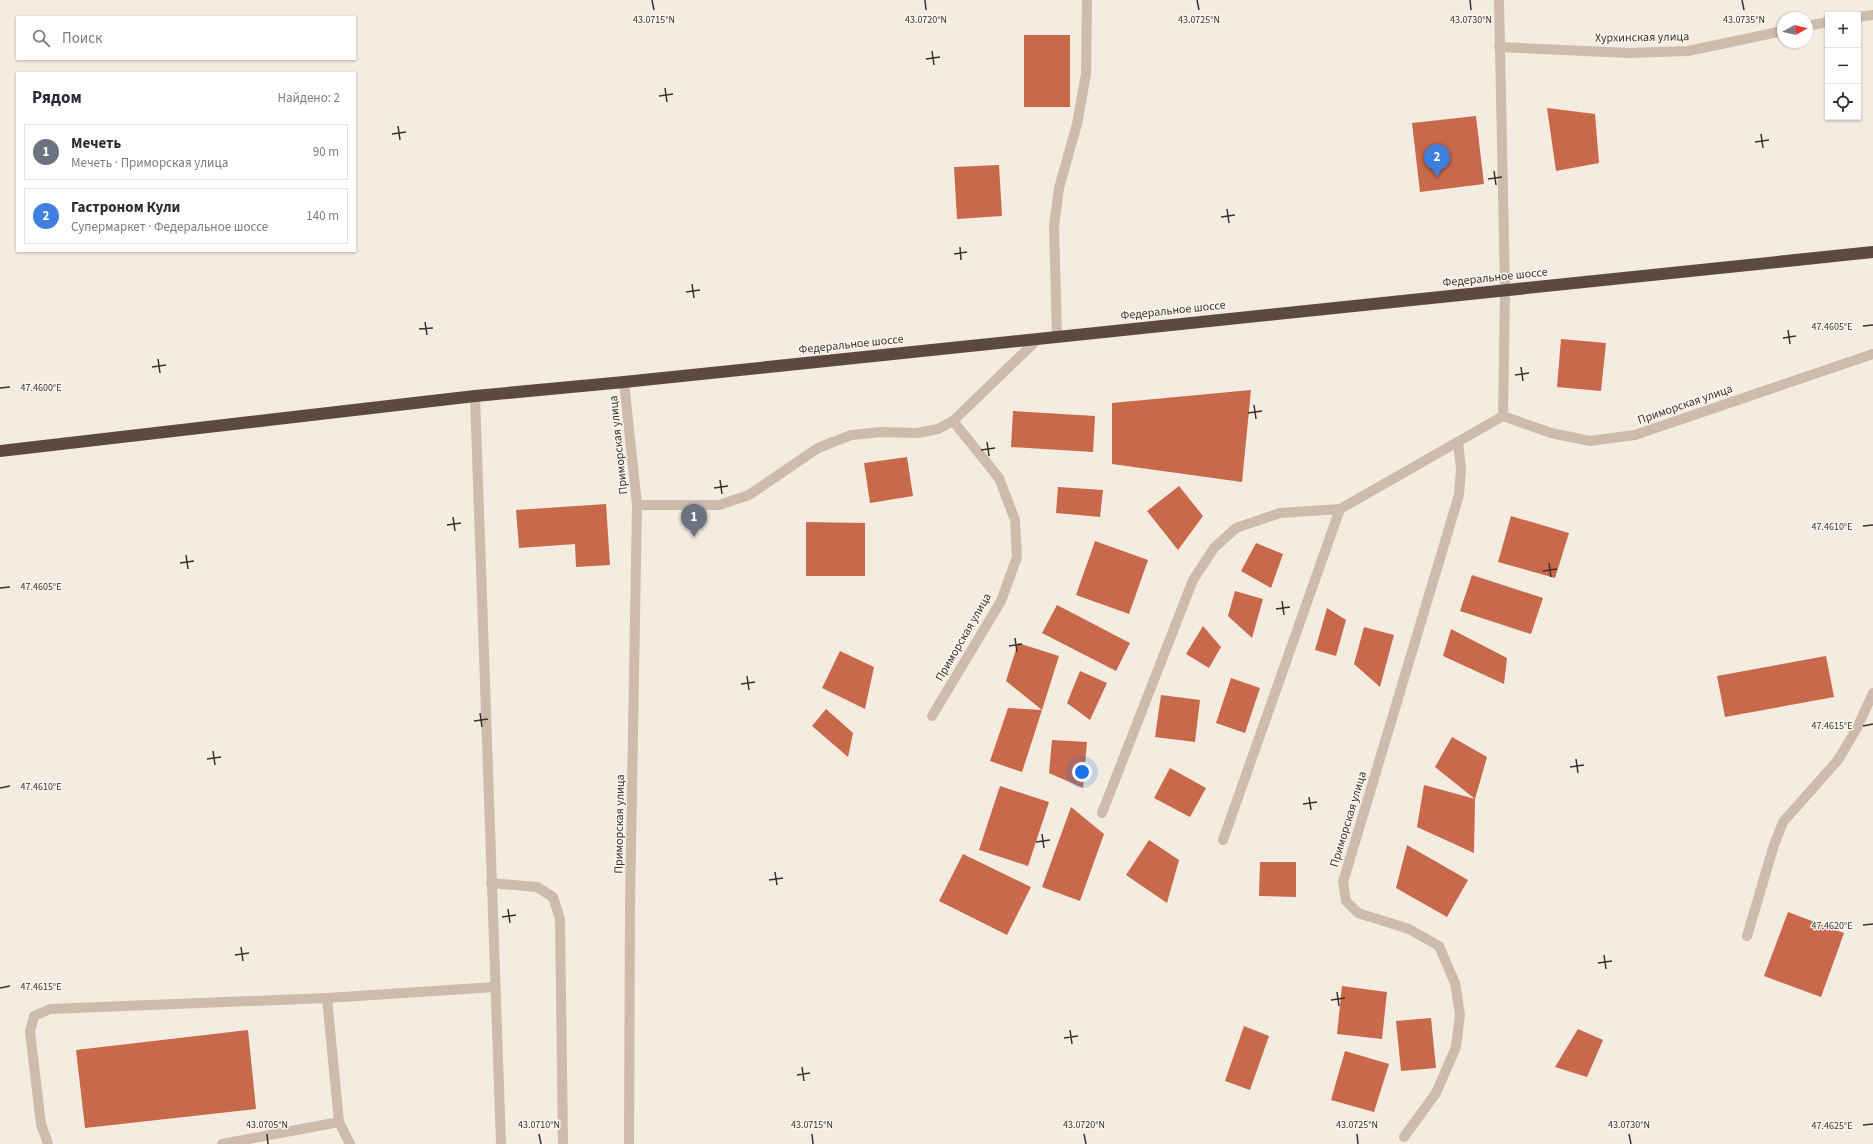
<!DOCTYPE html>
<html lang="ru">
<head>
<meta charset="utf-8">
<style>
	:root { --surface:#fff; --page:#f7f7f7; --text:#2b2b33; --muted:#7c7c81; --line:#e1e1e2; --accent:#1a73e8 }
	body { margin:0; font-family:"Source Sans 3",sans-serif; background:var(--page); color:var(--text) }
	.controls { position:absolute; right:12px; top:12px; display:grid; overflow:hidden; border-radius:0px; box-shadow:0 1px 3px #0004 }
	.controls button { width:36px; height:36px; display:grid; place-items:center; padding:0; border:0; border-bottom:1px solid var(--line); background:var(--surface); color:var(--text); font:20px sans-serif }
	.compass { position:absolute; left:1777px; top:12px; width:36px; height:36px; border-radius:50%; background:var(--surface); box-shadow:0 1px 3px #0004; rotate:82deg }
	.you { position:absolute; left:1082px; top:772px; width:14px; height:14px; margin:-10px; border:3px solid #fff; border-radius:50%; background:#1a73e8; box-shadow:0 0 0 6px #1a73e833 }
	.badge { display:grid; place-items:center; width:26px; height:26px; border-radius:50%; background:var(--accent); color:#fff; font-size:13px; font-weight:700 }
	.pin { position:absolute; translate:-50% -33px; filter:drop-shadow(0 1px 2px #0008) }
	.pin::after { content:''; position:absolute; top:21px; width:14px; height:12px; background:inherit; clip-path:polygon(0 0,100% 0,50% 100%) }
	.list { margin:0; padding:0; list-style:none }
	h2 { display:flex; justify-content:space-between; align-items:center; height:52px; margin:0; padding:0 16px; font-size:17px }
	h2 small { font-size:13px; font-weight:400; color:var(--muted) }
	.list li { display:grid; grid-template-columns:26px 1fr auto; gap:12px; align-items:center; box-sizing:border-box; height:56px; margin:0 8px 8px; padding:0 8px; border:1px solid var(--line); border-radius:0px }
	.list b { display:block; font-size:15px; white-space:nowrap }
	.list p { margin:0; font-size:13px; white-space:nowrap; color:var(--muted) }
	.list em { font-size:13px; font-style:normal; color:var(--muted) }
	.icon { flex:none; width:22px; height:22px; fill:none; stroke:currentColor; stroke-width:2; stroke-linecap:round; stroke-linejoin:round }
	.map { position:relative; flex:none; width:1873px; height:1144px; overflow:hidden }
	.search { position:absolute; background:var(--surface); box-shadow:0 1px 3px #0004; left:16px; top:16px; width:340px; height:44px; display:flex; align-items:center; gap:10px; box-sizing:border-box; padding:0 14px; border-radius:0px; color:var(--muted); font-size:15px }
	.panel { position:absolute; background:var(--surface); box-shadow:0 1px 3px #0004; left:16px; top:72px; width:340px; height:180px; border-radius:0px }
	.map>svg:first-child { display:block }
	.building { fill:#c8694b }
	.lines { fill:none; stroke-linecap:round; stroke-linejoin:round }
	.minor { stroke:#cdbbac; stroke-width:10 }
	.highway { stroke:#5c4a42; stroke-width:12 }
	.ticks { fill:none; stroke:#3b302b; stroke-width:1.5 }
	.labels { text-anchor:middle; stroke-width:3; stroke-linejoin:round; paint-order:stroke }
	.street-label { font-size:12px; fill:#3b302b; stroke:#fbf5ee }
	.ticks-label { font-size:10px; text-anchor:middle; fill:#3b302b; stroke:#fbf5ee; stroke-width:3; stroke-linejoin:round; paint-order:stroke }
</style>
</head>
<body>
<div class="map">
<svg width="1873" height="1144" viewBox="0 0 1873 1144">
	<rect width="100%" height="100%" fill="#f4ebe1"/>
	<g class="building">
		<rect x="1024" y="35" width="46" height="72"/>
		<polygon points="1547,108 1595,114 1599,163 1556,171"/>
		<polygon points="1476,116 1484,184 1420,192 1412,123"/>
		<polygon points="999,165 1002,216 957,219 954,167"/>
		<polygon points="1561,339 1606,343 1601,391 1557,387"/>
		<polygon points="1251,390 1242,482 1112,464 1112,403"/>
		<polygon points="1013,411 1095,416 1093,452 1011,447"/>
		<polygon points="907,457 913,496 870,503 864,463"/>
		<polygon points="1179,486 1203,516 1178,550 1147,511"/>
		<polygon points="1058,487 1103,490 1100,517 1056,513"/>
		<polygon points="606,504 610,565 576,567 575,544 519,548 516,510"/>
		<polygon points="1511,516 1569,533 1555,578 1498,562"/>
		<polygon points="806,522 865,523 865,576 806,576"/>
		<polygon points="1095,541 1148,560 1129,614 1076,595"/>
		<polygon points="1256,543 1283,554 1271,588 1241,571"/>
		<polygon points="1472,575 1543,598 1531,634 1460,611"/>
		<polygon points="1235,591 1263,599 1252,638 1228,616"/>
		<polygon points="1057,605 1130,643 1116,671 1042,633"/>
		<polygon points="1327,608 1346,620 1336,656 1315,650"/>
		<polygon points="1203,626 1221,647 1209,668 1186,654"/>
		<polygon points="1364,627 1394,635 1380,687 1354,664"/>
		<polygon points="1451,629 1507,658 1504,684 1443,656"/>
		<polygon points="1018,643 1059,656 1042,710 1006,681"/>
		<polygon points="840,651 874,667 865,709 822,688"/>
		<polygon points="1826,656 1834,697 1725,717 1717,676"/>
		<polygon points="1080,671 1107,683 1090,720 1067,703"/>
		<polygon points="1231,678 1260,688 1245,733 1216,723"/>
		<polygon points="1161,695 1200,700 1195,742 1155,737"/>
		<polygon points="1008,708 1042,710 1022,772 990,761"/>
		<polygon points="826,709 853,733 848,757 812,726"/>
		<polygon points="1452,737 1487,757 1475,799 1474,853 1417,827 1424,785 1475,799 1435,767"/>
		<polygon points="1052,740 1087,742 1083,788 1049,773"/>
		<polygon points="1170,768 1206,788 1190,817 1154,798"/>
		<polygon points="1000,786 1049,802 1028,866 979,850"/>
		<polygon points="1071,807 1104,834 1080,901 1042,887"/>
		<polygon points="1149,840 1179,860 1167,903 1126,875"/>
		<polygon points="1407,845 1468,880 1447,917 1396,888"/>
		<polygon points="963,854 1031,887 1007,935 939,901"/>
		<polygon points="1260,862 1296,862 1296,897 1259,896"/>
		<polygon points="1788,912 1844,933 1821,997 1764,976"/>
		<polygon points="1342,986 1387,992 1382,1039 1337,1034"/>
		<polygon points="1431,1018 1436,1068 1401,1071 1396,1021"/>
		<polygon points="1244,1026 1269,1036 1250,1090 1225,1081"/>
		<polygon points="1578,1029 1603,1040 1587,1077 1555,1067"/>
		<polygon points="248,1030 256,1109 85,1128 76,1050"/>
		<polygon points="1345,1051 1389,1064 1374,1112 1331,1100"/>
	</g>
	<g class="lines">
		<g class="minor">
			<polyline points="1499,0 1505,290 1503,416 1551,433 1590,441 1635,435 1873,354"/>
			<polyline points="1858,17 1873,15"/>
			<polyline points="1807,26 1828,22"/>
			<polyline points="1499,47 1629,53 1688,51 1783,31"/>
			<polyline points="1057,336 1054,226 1059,188 1077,124 1086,74 1087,0"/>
			<polyline points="624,382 637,505 630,904 629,1144"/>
			<polyline points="475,396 501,1144"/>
			<polyline points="637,505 719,505 749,495 818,448 851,435 882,432 917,433 938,429 953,421 1039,338"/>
			<polyline points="932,716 1001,601 1017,557 1015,520 999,478 953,421"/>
			<polyline points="1102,813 1193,580 1214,548 1236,528 1280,513 1340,509"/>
			<polyline points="1223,840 1340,509 1503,416"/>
			<polyline points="491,883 537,887 553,897 560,919 563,1144"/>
			<polyline points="1747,936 1774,845 1783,822 1838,760 1857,728 1873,693"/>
			<polyline points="327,998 339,1122 350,1144"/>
			<polyline points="1404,1137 1436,1093 1456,1047 1460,1015 1455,983 1439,946 1409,929 1358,913 1346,901 1343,882 1459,495 1461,469 1458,442"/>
			<polyline points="48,1144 41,1124 30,1032 34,1016 50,1009 327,998 495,987"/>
			<polyline points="222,1144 339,1122"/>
		</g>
		<polyline class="highway" points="0,451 475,396 624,382 1873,252"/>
	</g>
	<path class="ticks" d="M652 0 654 10M925 0 926 10M1197 0 1199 10M1470 0 1471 10M1742 0 1744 10M932 51 934 65M926 59 940 57M665 88 667 102M659 96 673 94M398 126 400 140M392 134 406 132M1761 134 1763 148M1755 142 1769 140M1494 171 1496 185M1488 179 1502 177M1227 209 1229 223M1221 217 1235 215M960 247 961 260M954 254 967 252M692 284 694 298M686 292 700 290M425 322 427 335M1863 326 1873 325M419 329 433 328M1788 330 1790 344M1783 338 1796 336M158 359 160 373M152 367 166 365M1521 367 1523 381M1515 375 1529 373M0 388 10 387M1254 405 1256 419M1248 413 1262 411M987 442 989 456M981 450 995 448M720 480 722 494M714 488 728 486M453 517 455 531M447 525 461 523M1863 526 1873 525M186 555 188 569M180 563 194 561M1549 563 1551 577M1543 571 1557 569M0 588 10 587M1282 601 1284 615M1276 609 1290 607M1015 638 1017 652M1009 646 1022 644M747 676 749 690M741 684 755 682M480 713 482 727M474 721 488 719M1863 726 1873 724M213 751 215 765M207 759 221 757M1576 759 1578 773M1570 767 1584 765M0 788 10 786M1309 797 1311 810M1303 804 1317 802M1042 834 1044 848M1036 842 1050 840M775 872 777 885M769 880 783 878M508 909 510 923M502 917 516 915M1863 925 1873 924M241 947 243 961M235 955 249 953M1604 955 1606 969M1598 963 1612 961M0 988 10 986M1337 992 1339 1006M1331 1000 1345 998M1070 1030 1072 1044M1064 1038 1078 1036M802 1067 804 1081M797 1075 810 1073M1863 1125 1873 1124M267 1134 268 1144M539 1134 541 1144M812 1134 813 1144M1084 1134 1086 1144M1357 1134 1358 1144M1629 1134 1631 1144"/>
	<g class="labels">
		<g class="street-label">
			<text transform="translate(1642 37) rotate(-1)" y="4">Хурхинская улица</text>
			<text transform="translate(1495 277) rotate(-6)" y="4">Федеральное шоссе</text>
			<text transform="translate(1173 310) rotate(-6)" y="4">Федеральное шоссе</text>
			<text transform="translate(851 344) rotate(-6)" y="4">Федеральное шоссе</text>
			<text transform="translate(1685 404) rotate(-19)" y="4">Приморская улица</text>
			<text transform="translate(618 445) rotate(-96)" y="4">Приморская улица</text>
			<text transform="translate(963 637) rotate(-60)" y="4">Приморская улица</text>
			<text transform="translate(1348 819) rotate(-73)" y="4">Приморская улица</text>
			<text transform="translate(619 824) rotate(-89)" y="4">Приморская улица</text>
		</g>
	</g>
	<g class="ticks-label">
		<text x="654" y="23">43.0715°N</text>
		<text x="926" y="23">43.0720°N</text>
		<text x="1199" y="23">43.0725°N</text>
		<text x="1471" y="23">43.0730°N</text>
		<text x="1744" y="23">43.0735°N</text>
		<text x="1832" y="330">47.4605°E</text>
		<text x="41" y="391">47.4600°E</text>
		<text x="1832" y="530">47.4610°E</text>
		<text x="41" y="590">47.4605°E</text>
		<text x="1832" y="729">47.4615°E</text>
		<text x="41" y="790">47.4610°E</text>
		<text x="1832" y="929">47.4620°E</text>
		<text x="41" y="990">47.4615°E</text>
		<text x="267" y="1128">43.0705°N</text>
		<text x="539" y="1128">43.0710°N</text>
		<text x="812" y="1128">43.0715°N</text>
		<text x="1084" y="1128">43.0720°N</text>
		<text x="1357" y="1128">43.0725°N</text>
		<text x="1629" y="1128">43.0730°N</text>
		<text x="1832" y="1129">47.4625°E</text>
	</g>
</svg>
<div class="controls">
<button>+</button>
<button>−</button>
<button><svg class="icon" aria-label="locate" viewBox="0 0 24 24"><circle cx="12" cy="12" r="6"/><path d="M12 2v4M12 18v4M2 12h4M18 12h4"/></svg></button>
</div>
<svg class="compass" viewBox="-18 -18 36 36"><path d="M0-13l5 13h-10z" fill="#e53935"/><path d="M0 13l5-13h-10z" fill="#7c7c81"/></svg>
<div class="you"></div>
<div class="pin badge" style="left:694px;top:537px;background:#6b7280">1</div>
<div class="pin badge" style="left:1437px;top:177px;background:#3f7fe0">2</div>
<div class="search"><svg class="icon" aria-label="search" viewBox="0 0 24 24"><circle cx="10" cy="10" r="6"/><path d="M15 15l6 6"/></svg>Поиск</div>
<section class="panel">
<h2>Рядом<small>Найдено: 2</small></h2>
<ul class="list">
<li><span class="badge" style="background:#6b7280">1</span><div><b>Мечеть</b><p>Мечеть · Приморская улица</p></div><em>90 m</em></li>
<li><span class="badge" style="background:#3f7fe0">2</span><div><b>Гастроном Кули</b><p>Супермаркет · Федеральное шоссе</p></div><em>140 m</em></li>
</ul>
</section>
</div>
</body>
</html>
